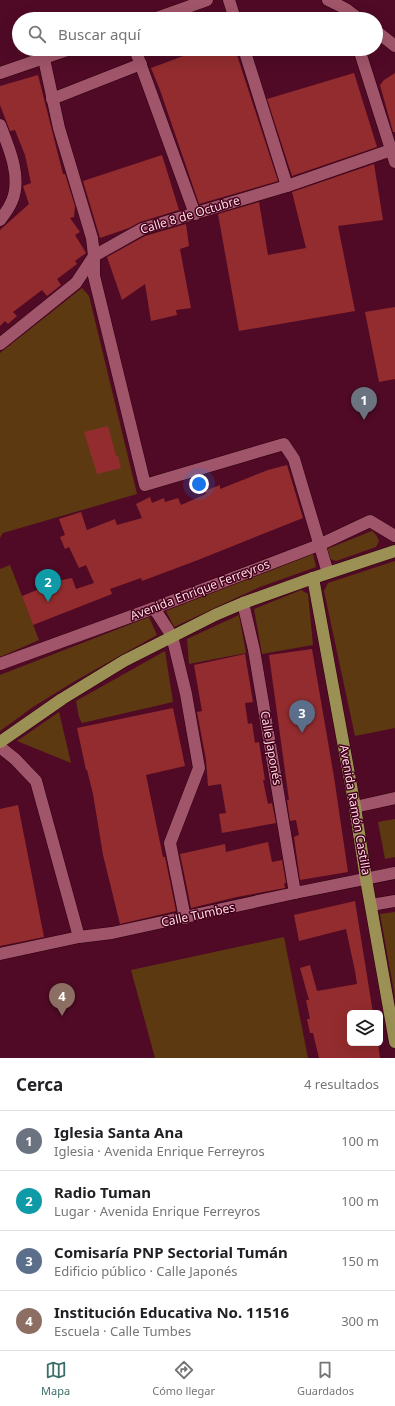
<!DOCTYPE html>
<html lang="es">
<head>
<meta charset="utf-8">
<style>
	:root { --surface:#fff; --page:#f2f2f2; --text:#202124; --muted:#757577; --line:#e0e0e0; --accent:#3a6f69 }
	body { margin:0; font-family:"Noto Sans",sans-serif; background:var(--page); color:var(--text) }
	.controls { position:absolute; right:12px; bottom:12px; display:grid; overflow:hidden; border-radius:6px; box-shadow:0 4px 16px #0002 }
	.controls button { width:36px; height:36px; display:grid; place-items:center; padding:0; border:0; border-bottom:1px solid var(--line); background:var(--surface); color:var(--text); font:20px sans-serif }
	.you { position:absolute; left:199px; top:484px; width:14px; height:14px; margin:-10px; border:3px solid #fff; border-radius:50%; background:#1a73e8; box-shadow:0 0 0 6px #1a73e833 }
	.badge { display:grid; place-items:center; width:26px; height:26px; border-radius:50%; background:var(--accent); color:#fff; font-size:13px; font-weight:700 }
	.pin { position:absolute; translate:-50% -33px; filter:drop-shadow(0 1px 2px #0008) }
	.pin::after { content:''; position:absolute; top:21px; width:14px; height:12px; background:inherit; clip-path:polygon(0 0,100% 0,50% 100%) }
	.list { margin:0; padding:0; list-style:none }
	h2 { display:flex; justify-content:space-between; align-items:center; height:52px; margin:0; padding:0 16px; font-size:17px }
	h2 small { font-size:13px; font-weight:400; color:var(--muted) }
	.list li { display:grid; grid-template-columns:26px 1fr auto; gap:12px; align-items:center; box-sizing:border-box; height:60px; padding:0 16px; border-top:1px solid var(--line) }
	.list b { display:block; font-size:15px; white-space:nowrap }
	.list p { margin:0; font-size:13px; white-space:nowrap; color:var(--muted) }
	.list em { font-size:13px; font-style:normal; color:var(--muted) }
	.icon { flex:none; width:22px; height:22px; fill:none; stroke:currentColor; stroke-width:2; stroke-linecap:round; stroke-linejoin:round }
	.map { position:relative; flex:none; width:395px; height:1058px; overflow:hidden }
	.search { position:absolute; background:var(--surface); box-shadow:0 4px 16px #0002; left:12px; right:12px; top:12px; height:44px; display:flex; align-items:center; gap:10px; box-sizing:border-box; padding:0 14px; border-radius:22px; color:var(--muted); font-size:15px }
	.sheet { height:292px; background:var(--surface) }
	nav { display:flex; justify-content:space-around; align-items:center; box-sizing:border-box; height:56px; border-top:1px solid var(--line); background:var(--surface); font-size:11px; color:var(--muted) }
	nav a { display:grid; justify-items:center; gap:2px }
	nav .on { color:var(--accent) }
	.map>svg:first-child { display:block }
	.green { fill:#5d3912 }
	.building { fill:#932c2e }
	.lines { fill:none; stroke-linecap:round; stroke-linejoin:round }
	.minor-casing { stroke:#2d000f; stroke-width:13 }
	.major-casing { stroke:#2d000f; stroke-width:13 }
	.minor { stroke:#a1556a; stroke-width:12 }
	.major { stroke:#9c9154; stroke-width:12 }
	.labels { text-anchor:middle; stroke-width:3; stroke-linejoin:round; paint-order:stroke }
	.street-label { font-size:12px; fill:#ffdbe2; stroke:#44001c }
</style>
</head>
<body>
<div class="map">
<svg width="395" height="1058" viewBox="0 0 395 1058">
	<rect width="100%" height="100%" fill="#500a25"/>
	<g class="green">
		<polygon points="82,288 89,296 137,494 3,533 0,538 0,353"/>
		<polygon points="372,531 376,535 379,541 376,547 336,561 330,559 327,549"/>
		<polygon points="313,554 316,567 260,587 174,627 166,611"/>
		<polygon points="395,561 395,728 355,736 324,591 328,583"/>
		<polygon points="10,565 39,640 0,657 0,569"/>
		<polygon points="301,590 308,594 313,645 262,654 254,609"/>
		<polygon points="239,615 246,653 189,664 187,639"/>
		<polygon points="149,617 157,635 75,681 33,707 0,731 0,675"/>
		<polygon points="165,651 173,702 82,723 79,717 76,701"/>
		<polygon points="59,712 71,763 17,741"/>
		<polygon points="395,819 395,857 385,859 378,822"/>
		<polygon points="395,912 395,997 380,914"/>
		<polygon points="284,937 308,1058 155,1058 131,970"/>
	</g>
	<g class="building">
		<polygon points="202,49 235,49 278,181 199,204 160,90 151,68"/>
		<polygon points="354,73 377,147 292,176 267,99"/>
		<polygon points="395,73 395,132 393,132 380,85 384,80"/>
		<polygon points="38,75 63,174 65,174 75,206 74,217 70,218 80,232 75,235 86,253 75,261 77,264 57,279 61,285 47,296 42,290 13,312 17,316 8,324 5,321 0,326 0,230 29,204 23,186 31,183 25,155 15,130 10,131 0,105 0,86"/>
		<polygon points="162,155 179,210 140,222 129,228 100,238 83,181"/>
		<polygon points="374,164 383,220 338,226 355,311 239,331 218,214 259,202 268,255 306,248 292,192"/>
		<polygon points="186,224 189,246 180,249 191,308 176,310 177,315 151,321 145,284 122,300 107,257 145,236"/>
		<polygon points="395,307 395,379 379,382 365,312"/>
		<polygon points="108,426 116,456 118,456 121,468 97,474 84,432"/>
		<polygon points="287,465 303,518 198,560 142,581 141,578 110,589 112,594 33,625 22,596 62,580 72,578 76,589 94,583 86,565 79,568 69,547 65,549 60,537 65,535 59,519 81,512 87,530 115,519 117,525 142,518 136,504 150,497 152,503 164,498 165,502 178,498 181,505 206,494 205,491 220,485 220,489 268,470"/>
		<polygon points="312,649 334,777 348,872 300,880 294,837 299,835 296,820 290,821 287,800 289,800 269,655"/>
		<polygon points="245,654 253,702 245,703 248,724 252,723 255,743 259,742 265,780 263,780 268,804 272,803 276,823 222,833 219,814 226,813 221,784 208,786 206,760 197,712 202,711 194,665"/>
		<polygon points="173,708 185,766 146,775 163,857 165,857 176,911 120,924 103,855 93,794 87,770 86,770 77,728"/>
		<polygon points="18,805 44,937 0,946 0,809"/>
		<polygon points="268,842 272,862 282,860 286,883 284,883 285,888 237,897 191,908 180,854 225,844 226,852"/>
		<polygon points="355,901 373,1013 350,1013 350,1043 378,1043 380,1058 319,1058 313,1033 310,1033 307,1019 310,1019 306,1000 309,1000 300,968 310,965 317,991 357,984 355,971 346,929 299,941 294,915"/>
	</g>
	<g class="lines">
		<g class="minor-casing">
			<g id="minor">
				<polyline points="229,0 235,19"/>
				<polyline points="328,0 346,9 359,19"/>
				<polyline points="154,19 207,0"/>
				<polyline points="376,31 395,46"/>
				<polyline points="135,49 195,214"/>
				<polyline points="244,49 287,186"/>
				<polyline points="359,49 395,162"/>
				<polyline points="44,59 59,128 92,238 94,256 94,276 145,485 284,444 294,459 328,573"/>
				<polyline points="0,73 70,49"/>
				<polyline points="52,99 141,64"/>
				<path d="M0 125C9 148 22 177 12 201 9 208 4 215 0 220"/>
				<polyline points="0,344 76,283 94,256 142,229 287,186 391,150"/>
				<polyline points="243,603 254,650 295,893"/>
				<polyline points="154,608 172,636 186,694 199,768 170,843 185,918"/>
				<polyline points="0,664 154,608 319,545 370,521 395,536"/>
				<polyline points="0,747 15,759 36,781 79,937"/>
				<polyline points="355,807 395,798"/>
				<polyline points="371,905 395,901"/>
				<polyline points="0,954 79,937 112,933 295,893 395,873"/>
			</g>
		</g>
		<g class="major-casing">
			<g id="major">
				<polyline points="313,578 355,807 366,879 395,1042"/>
				<polyline points="0,742 62,699 124,661 215,615 243,603 313,578 395,551"/>
			</g>
		</g>
		<use href="#minor" class="minor"/>
		<use href="#major" class="major"/>
	</g>
	<g class="labels">
		<g class="street-label">
			<text transform="translate(190 215) rotate(-17)" y="4">Calle 8 de Octubre</text>
			<text transform="translate(200 590) rotate(-21)" y="4">Avenida Enrique Ferreyros</text>
			<text transform="translate(271 748) rotate(80)" y="4">Calle Japonés</text>
			<text transform="translate(355 810) rotate(80)" y="4">Avenida Ramón Castilla</text>
			<text transform="translate(198 915) rotate(-12)" y="4">Calle Tumbes</text>
		</g>
	</g>
</svg>
<div class="controls">
<button><svg class="icon" aria-label="layers" viewBox="0 0 24 24"><path d="M12 4l9 5-9 5-9-5zM3 14l9 5 9-5"/></svg></button>
</div>
<div class="you"></div>
<div class="pin badge" style="left:364px;top:420px;background:#6b7280">1</div>
<div class="pin badge" style="left:48px;top:602px;background:#0f9aa8">2</div>
<div class="pin badge" style="left:302px;top:733px;background:#5c6f8a">3</div>
<div class="pin badge" style="left:62px;top:1016px;background:#8d6e63">4</div>
<div class="search"><svg class="icon" aria-label="search" viewBox="0 0 24 24"><circle cx="10" cy="10" r="6"/><path d="M15 15l6 6"/></svg>Buscar aquí</div>
</div>
<section class="sheet">
<h2>Cerca<small>4 resultados</small></h2>
<ul class="list">
<li><span class="badge" style="background:#6b7280">1</span><div><b>Iglesia Santa Ana</b><p>Iglesia · Avenida Enrique Ferreyros</p></div><em>100 m</em></li>
<li><span class="badge" style="background:#0f9aa8">2</span><div><b>Radio Tuman</b><p>Lugar · Avenida Enrique Ferreyros</p></div><em>100 m</em></li>
<li><span class="badge" style="background:#5c6f8a">3</span><div><b>Comisaría PNP Sectorial Tumán</b><p>Edificio público · Calle Japonés</p></div><em>150 m</em></li>
<li><span class="badge" style="background:#8d6e63">4</span><div><b>Institución Educativa No. 11516</b><p>Escuela · Calle Tumbes</p></div><em>300 m</em></li>
</ul>
</section>
<nav>
<a class="on"><svg class="icon" aria-label="map" viewBox="0 0 24 24"><path d="M3 6l6-2 6 2 6-2v14l-6 2-6-2-6 2zM9 4v14M15 6v14"/></svg>Mapa</a>
<a><svg class="icon" aria-label="directions" viewBox="0 0 24 24"><path d="M12 3l9 9-9 9-9-9zM9 14v-3h6M13 9l2 2-2 2"/></svg>Cómo llegar</a>
<a><svg class="icon" aria-label="saved" viewBox="0 0 24 24"><path d="M7 4h10v16l-5-4-5 4z"/></svg>Guardados</a>
</nav>
</body>
</html>
